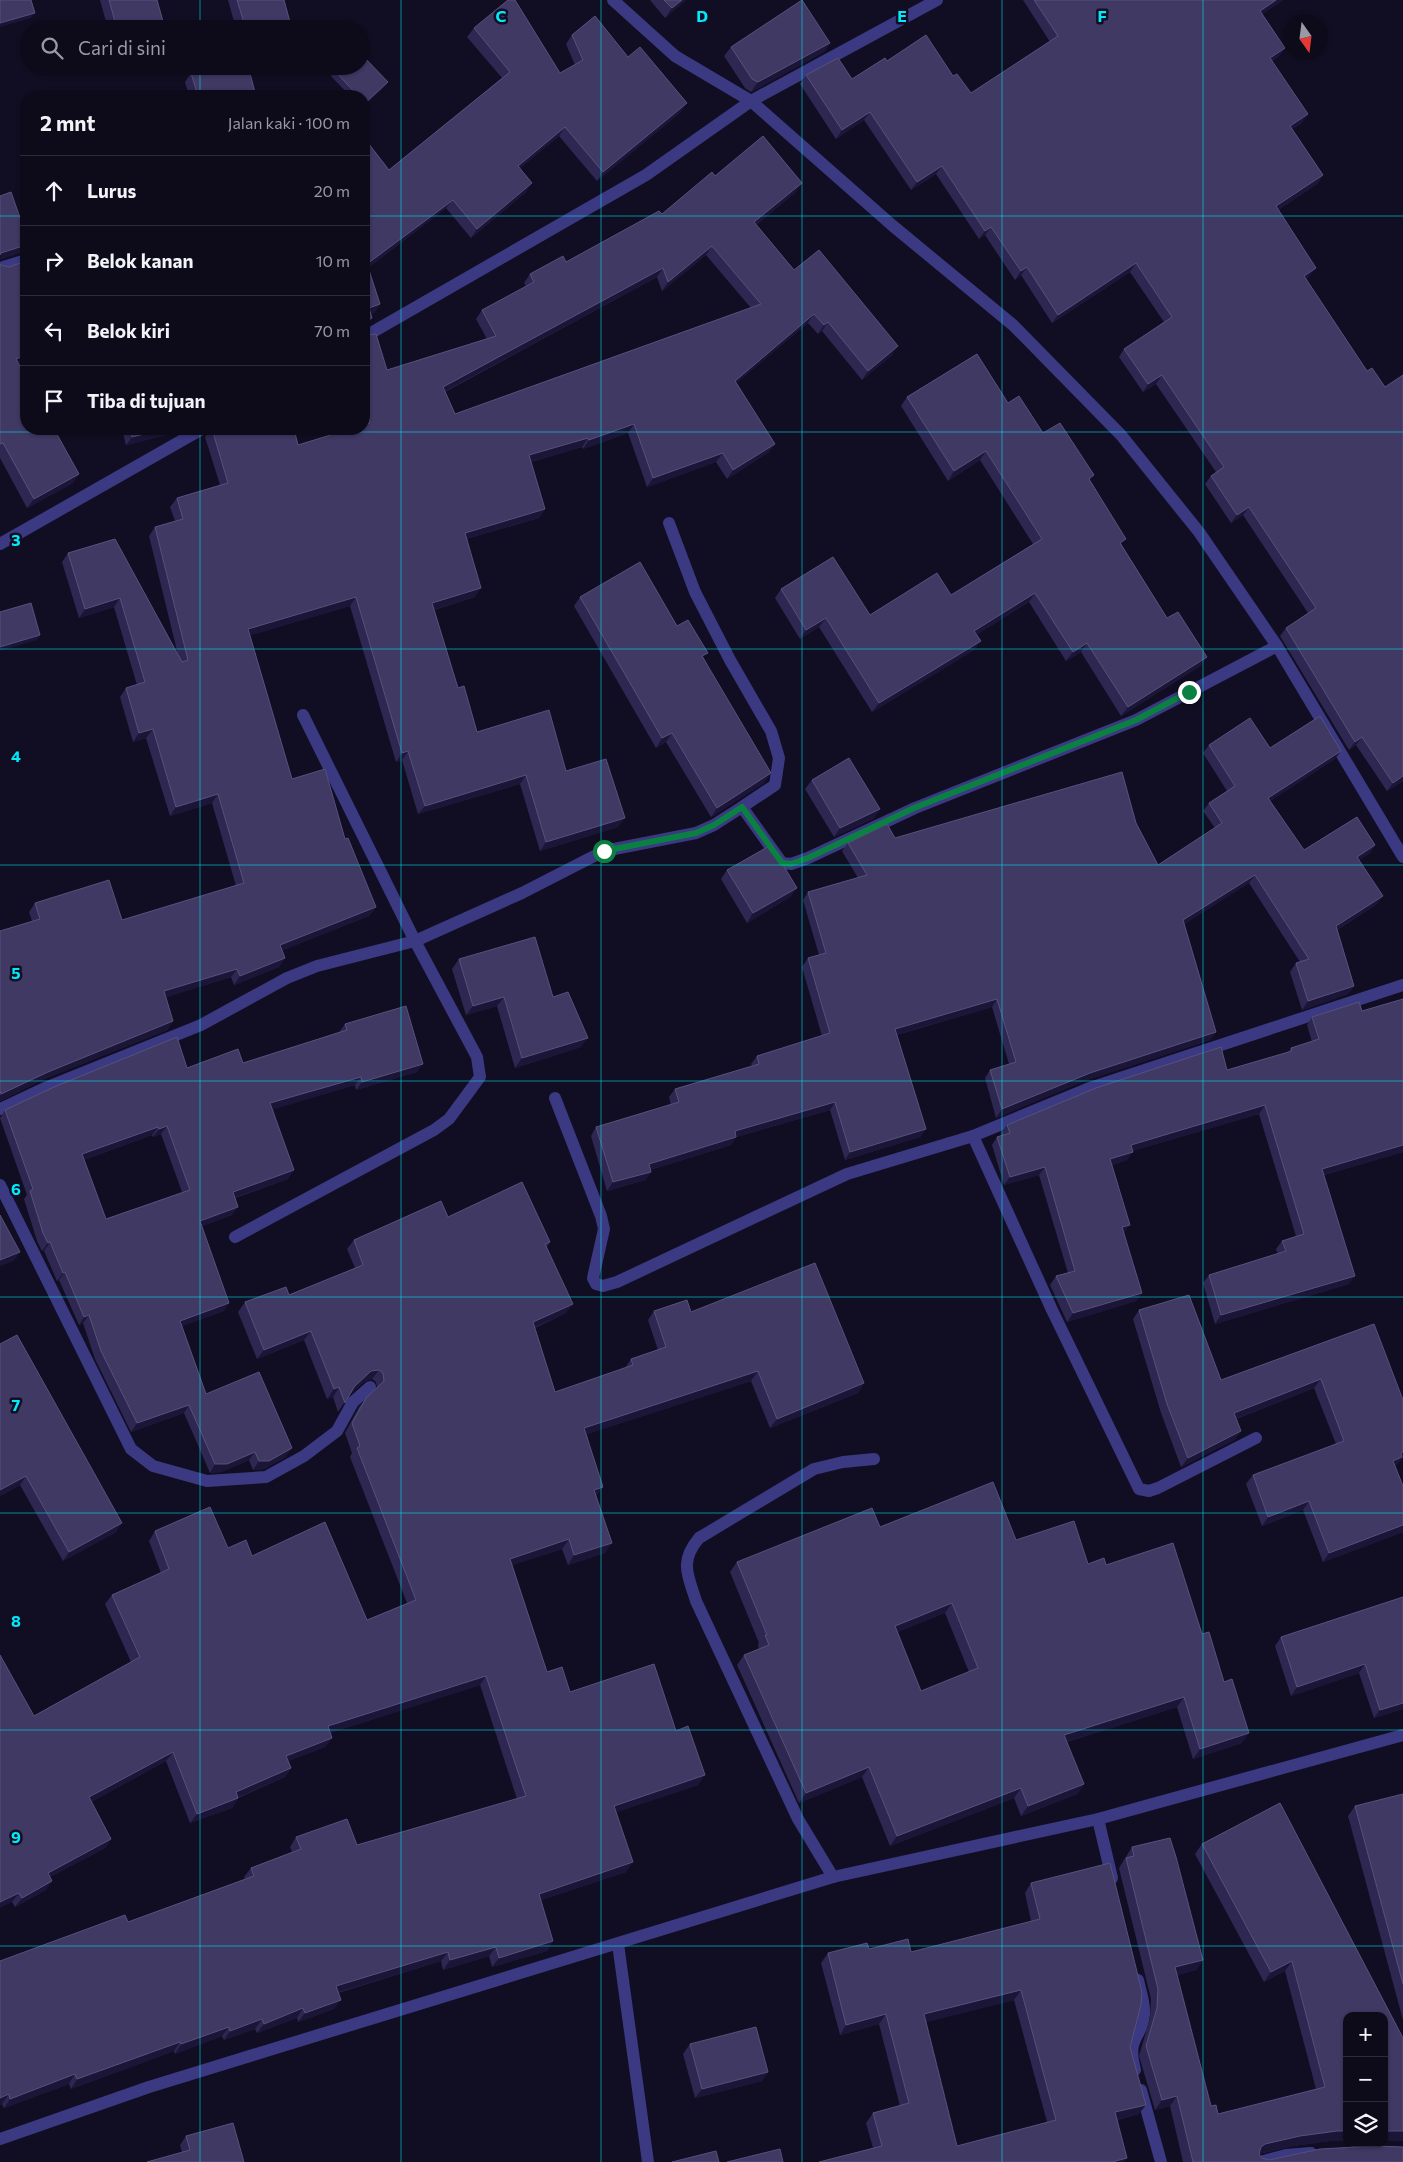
<!DOCTYPE html>
<html lang="id">
<head>
<meta charset="utf-8">
<style>
	:root { --surface:#0d0a1a; --page:#161323; --text:#f1f3f6; --muted:#9a9aa2; --line:#2d2b39 }
	body { margin:0; font-family:Commissioner,sans-serif; background:var(--page); color:var(--text) }
	.controls { position:absolute; right:15px; bottom:15px; display:grid; overflow:hidden; border-radius:10px; box-shadow:0 1px 4px #0004 }
	.controls button { width:45px; height:45px; display:grid; place-items:center; padding:0; border:0; border-bottom:1px solid var(--line); background:var(--surface); color:var(--text); font:25px sans-serif }
	.compass { position:absolute; left:1283px; top:15px; width:45px; height:45px; border-radius:50%; background:var(--surface); box-shadow:0 1px 4px #0004; rotate:166deg }
	.stop { position:absolute; width:15px; height:15px; margin:-11px; border:4px solid #0b8043; border-radius:50%; background:#fff }
	.stop.end { background:#0b8043; border-color:#fff; box-shadow:0 1px 5px #0008 }
	.list { margin:0; padding:0; list-style:none }
	h2 { display:flex; justify-content:space-between; align-items:center; height:65px; margin:0; padding:0 20px; font-size:21px }
	h2 small { font-size:16px; font-weight:400; color:var(--muted) }
	.list li { display:grid; grid-template-columns:32px 1fr auto; gap:15px; align-items:center; box-sizing:border-box; height:70px; padding:0 20px; border-top:1px solid var(--line) }
	.list b { display:block; font-size:19px; white-space:nowrap }
	.list em { font-size:16px; font-style:normal; color:var(--muted) }
	.icon { flex:none; width:28px; height:28px; fill:none; stroke:currentColor; stroke-width:2; stroke-linecap:round; stroke-linejoin:round }
	.map { position:relative; flex:none; width:1403px; height:2162px; overflow:hidden }
	.search { position:absolute; background:var(--surface); box-shadow:0 1px 4px #0004; left:20px; top:20px; width:350px; height:55px; display:flex; align-items:center; gap:12px; box-sizing:border-box; padding:0 18px; border-radius:28px; color:var(--muted); font-size:19px }
	.panel { position:absolute; background:var(--surface); box-shadow:0 1px 4px #0004; left:20px; top:90px; width:350px; height:345px; border-radius:20px }
	.map>svg:first-child { display:block }
	.lines { fill:none; stroke-linecap:round; stroke-linejoin:round }
	.street { stroke:#3a3982; stroke-width:12 }
	.wall { fill:#2e2751; fill-rule:evenodd }
	.shaded-wall { fill:#1b1537 }
	.building { fill:#3f3964; stroke:#57517c; fill-rule:evenodd }
	.route { stroke:#0b8043; stroke-width:6 }
	.grid { fill:none; stroke:#01e9fa; stroke-width:1; stroke-opacity:0.55 }
	.grid-label { font-size:16px; text-anchor:middle; font-weight:bold; fill:#01e9fa; stroke:#110e23; stroke-width:5; stroke-linejoin:round; paint-order:stroke }
</style>
</head>
<body>
<div class="map">
<svg width="1403" height="2162" viewBox="0 0 1403 2162">
	<rect width="100%" height="100%" fill="#110e23"/>
	<g class="lines">
		<g class="street">
			<polyline points="613,0 675,56 751,101 893,226 1013,325 1121,435 1199,532 1277,646 1403,857"/>
			<polyline points="0,268 26,260"/>
			<polyline points="364,337 646,175 751,101 937,0"/>
			<polyline points="669,523 695,592 730,660 771,731 779,758 775,785 742,807"/>
			<polyline points="0,544 202,429"/>
			<polyline points="555,1098 601,1216 604,1229 593,1278 596,1284 603,1286 617,1282 847,1174 973,1136 1087,1089 1403,985"/>
			<polyline points="0,1109 45,1088 201,1025 287,978 317,966 415,941 522,893 604,851 696,833 714,825 742,807 782,863 791,864 808,858 915,808 1136,720 1277,646"/>
			<polyline points="973,1136 1052,1310 1139,1489 1149,1491 1158,1488 1256,1438"/>
			<polyline points="0,1185 131,1449 153,1466 207,1481 266,1477 304,1456 337,1431 353,1402 370,1387"/>
			<polyline points="235,1237 434,1130 449,1119 480,1077 477,1057 415,941 303,715"/>
			<polyline points="1098,1819 1112,1878"/>
			<path d="M833 1877 798 1819 696 1601C688 1575 679 1562 699 1538L814 1469 843 1462 874 1459"/>
			<polyline points="618,1944 648,2162"/>
			<path d="M1135 2070C1126 2035 1142 2040 1144 2014 1145 2003 1140 1990 1138 1980"/>
			<polyline points="1141,2090 1161,2162"/>
			<polyline points="0,2139 149,2087 833,1877 1098,1819 1403,1735"/>
			<polyline points="1260,2162 1286,2155 1311,2153"/>
		</g>
	</g>
	<g class="wall">
		<polygon points="100,0 157,0 162,29 108,29"/>
		<polygon points="228,0 284,0 290,22 286,29 236,29"/>
		<polygon points="650,0 686,0 665,18"/>
		<polygon points="1023,0 1283,0 1262,14 1285,48 1279,56 1272,61 1302,123 1292,129 1323,175 1317,184 1278,210 1310,276 1306,279 1367,371 1385,387 1403,375 1403,781 1387,791 1356,745 1349,750 1280,636 1286,628 1308,613 1243,515 1231,523 1205,484 1211,476 1216,472 1156,384 1143,392 1119,357 1124,349 1164,322 1130,272 1052,323 1021,275 1015,280 985,235 979,239 936,174 911,190 864,120 836,139 800,84 806,75 852,79 887,61 953,76 971,93 1050,42"/>
		<polygon points="474,28 560,73 575,65 566,44 572,35 628,57 681,112 597,181 559,136 520,168 526,192 471,238 446,208 368,268 380,304 374,313 370,314 372,318 364,328 364,140 389,170 502,78 467,37"/>
		<polygon points="830,43 824,52 751,92 745,88 724,56 731,47"/>
		<polygon points="335,71 384,87 364,106 364,96 350,96 331,76"/>
		<polygon points="191,73 256,96 189,96 185,82"/>
		<path d="M715 176 796 192 756 225 794 270 892 355 862 380 822 331 818 334 808 323 736 383 775 444 769 452 727 479 716 462 647 487 628 433 583 449 582 447 531 462 545 509 539 518 466 539 475 597 434 610 458 688 477 732 566 771 618 827 540 851 520 784 418 814 402 760 396 762 350 606 250 635 292 779 345 839 376 907 369 916 282 950 285 958 279 967 234 985 231 977 166 997 173 1021 167 1030 42 1080 0 1101V931L32 921 29 912 35 903 122 920 236 886 212 803 170 816 146 738 133 742 120 697 126 688 137 685 114 607 79 618 62 562 68 553 115 539 178 655 149 536 155 527 175 521 170 507 177 498 220 485 205 437 211 429H294L298 445 364 429V331L387 370 487 339 476 319 482 310 526 286 524 283 530 274 566 262 662 214ZM706 255 751 308 455 414 445 392 657 277 662 291Z"/>
		<polygon points="26,261 26,362 19,365 73,483 27,508 0,458 0,264 1,265 9,267"/>
		<polygon points="907,397 1008,403 1043,433 1090,481 1122,545 1167,618 1207,657 1200,666 1121,716 1081,652 1066,661 1029,602 976,635 974,650 872,712 819,627 800,639 775,598 781,589 870,615 951,595 1033,544 980,460 948,481 901,406"/>
		<polygon points="122,429 177,429 174,433 126,445"/>
		<polygon points="580,597 677,626 704,658 764,783 711,817 666,742 656,748 574,606"/>
		<polygon points="1209,745 1270,748 1335,759 1270,801 1304,850 1375,845 1370,853 1359,860 1377,904 1337,930 1354,986 1348,994 1302,1010 1290,972 1296,963 1300,962 1249,883 1184,924 1216,1032 1210,1040 1084,1081 996,1118 985,1078 990,1070 1009,1064 992,1007 897,1035 926,1129 920,1137 845,1160 830,1110 736,1137 731,1145 650,1170 651,1172 645,1180 607,1191 591,1136 596,1127 671,1105 669,1097 675,1089 752,1066 751,1064 757,1056 822,1036 802,967 808,958 819,955 803,900 808,892 858,878 842,851 848,843 895,838 1136,823 1158,865 1215,828 1203,811 1209,803 1227,791 1203,753"/>
		<polygon points="812,780 880,809 873,819 834,837 805,789"/>
		<polygon points="727,870 797,888 790,897 747,923 721,879"/>
		<polygon points="459,959 553,997 581,1047 515,1068 497,1006 466,1015 452,969"/>
		<polygon points="1403,999 1403,1152 1324,1175 1349,1284 1215,1324 1203,1283 1209,1275 1278,1254 1276,1249 1282,1241 1296,1236 1259,1114 1132,1151 1127,1160 1112,1165 1124,1233 1142,1293 1136,1301 1067,1322 1050,1285 1056,1276 1068,1273 1039,1175 1004,1185 992,1145 997,1137 1002,1135 1001,1133 1007,1125 1227,1070 1288,1052 1291,1048 1312,1042 1307,1025 1312,1017 1362,1011"/>
		<path d="M345 1024 417 1072 356 1090 355 1085 273 1109 288 1179 235 1198 232 1215 202 1226 224 1311 182 1326 206 1394 286 1457 264 1469 253 1470 249 1460 221 1472 210 1473 184 1413 131 1432 95 1359 83 1323 79 1325 59 1280 57 1281 44 1251H42L37 1241 24 1199 27 1195 0 1118 5 1110 187 1068 243 1063 339 1032ZM161 1134 182 1192 106 1219 84 1160 152 1135 153 1137Z"/>
		<polygon points="448,1217 550,1242 547,1247 566,1313 535,1328 555,1392 625,1368 631,1359 658,1350 648,1320 654,1311 691,1312 864,1383 858,1393 770,1428 751,1381 587,1434 605,1553 568,1565 562,1549 512,1565 547,1672 570,1692 676,1731 698,1785 616,1812 626,1872 541,1900 553,1941 547,1951 492,1967 489,1956 443,1970 441,1961 338,1993 334,2009 298,2022 297,2018 257,2033 255,2029 224,2040 222,2036 175,2054 174,2051 71,2089 69,2084 4,2108 2,2104 0,2105 0,1961 128,1922 245,1879 244,1877 251,1868 292,1852 290,1847 296,1837 357,1845 517,1799 480,1685 330,1733 332,1738 325,1747 288,1761 291,1768 285,1777 238,1798 232,1808 190,1823 166,1761 91,1802 111,1839 105,1848 50,1877 46,1890 15,1907 12,1902 34,1716 131,1662 105,1604 112,1595 161,1573 149,1541 155,1531 228,1548 252,1556 367,1620 407,1603 350,1457 352,1453 345,1433 359,1407 366,1398 377,1387 376,1382 372,1379 365,1381 350,1394 338,1412 333,1397 327,1399 304,1340 257,1359 238,1312 245,1302 289,1295 355,1268 347,1249 354,1240"/>
		<polygon points="1139,1310 1221,1380 1374,1324 1401,1460 1395,1466 1403,1486 1403,1532 1323,1562 1303,1510 1262,1526 1246,1484 1253,1475 1336,1444 1314,1388 1236,1419 1241,1431 1234,1440 1181,1467 1161,1413 1133,1319"/>
		<polygon points="0,1344 116,1532 63,1561 20,1485 0,1496"/>
		<path d="M880 1527 1016 1540 1088 1564 1106 1565 1202 1634 1242 1743 1193 1759 1177 1707 1067 1742 1084 1784 1077 1794 1021 1816 1014 1798 890 1846 862 1777 799 1803 737 1665 744 1655 759 1649 758 1645 759 1643 730 1572 737 1562ZM945 1613 969 1672 921 1691 897 1632Z"/>
		<polygon points="1403,1597 1403,1709 1374,1718 1359,1673 1291,1696 1275,1646 1281,1637"/>
		<polygon points="1403,1794 1403,2020 1348,1816 1355,1806"/>
		<polygon points="1280,1803 1403,2038 1403,2141 1384,2141 1384,2016 1347,2016 1347,2141 1330,2141 1293,2146 1259,2154 1262,2158 1269,2160 1320,2149 1375,2146 1403,2147 1403,2162 1183,2162 1170,2106 1155,2110 1139,2056 1150,2018 1151,1999 1119,1868 1132,1847 1170,1838 1176,1857 1203,1960 1196,1970 1177,1975 1211,2106 1216,2105 1218,2114 1316,2089 1285,1971 1264,1982 1195,1854 1202,1844"/>
		<path d="M1031 1883 1130 2047 1139 2114 1117 2120 1127 2158 1124 2162H819L873 2148 866 2123 873 2113 900 2106 879 2024 840 2035 821 1963 828 1953 869 1949 911 1952 1031 1921 1025 1893ZM1014 2000 1047 2122 957 2146 926 2022Z"/>
		<polygon points="690,2044 768,2072 762,2081 695,2098 683,2054"/>
		<polygon points="186,2136 244,2162 182,2152 180,2145"/>
	</g>
	<g class="shaded-wall">
		<polygon points="682,0 686,0 665,18 672,8"/>
		<polygon points="1276,0 1283,0 1254,19 1260,11"/>
		<polygon points="35,13 31,18 0,27 0,23"/>
		<polygon points="290,22 286,29 269,29"/>
		<polygon points="164,25 162,29 153,29"/>
		<polygon points="830,43 824,52 751,92 758,82"/>
		<polygon points="1285,48 1279,56 1264,66 1270,58"/>
		<polygon points="388,82 384,87 364,106 365,103"/>
		<polygon points="687,103 681,112 597,181 603,172"/>
		<polygon points="870,112 864,120 836,139 842,130"/>
		<polygon points="1308,114 1302,123 1284,134 1290,126"/>
		<polygon points="565,127 559,136 512,175 518,166"/>
		<polygon points="942,166 936,174 911,190 917,182"/>
		<polygon points="1323,175 1317,184 1270,215 1276,206"/>
		<polygon points="532,183 526,192 471,238 477,229"/>
		<polygon points="802,183 796,192 748,231 754,222"/>
		<polygon points="453,200 446,208 364,271 367,264"/>
		<polygon points="991,227 985,235 979,239 985,231"/>
		<polygon points="26,245 26,248 23,252 0,260 1,253"/>
		<polygon points="712,246 706,255 662,291 668,282"/>
		<polygon points="1136,263 1130,272 1052,323 1058,315"/>
		<polygon points="1027,267 1021,275 1015,280 1021,271"/>
		<polygon points="663,268 657,277 436,396 443,387"/>
		<polygon points="1316,268 1310,276 1298,284 1304,276"/>
		<polygon points="380,304 374,313 364,316 369,308"/>
		<polygon points="814,314 808,323 729,389 735,381"/>
		<polygon points="372,318 365,327 364,328 364,323"/>
		<polygon points="828,322 822,331 818,334 824,325"/>
		<polygon points="898,346 892,355 862,380 868,371"/>
		<polygon points="26,355 26,362 10,368 16,359"/>
		<polygon points="1162,375 1156,384 1143,392 1148,384"/>
		<polygon points="634,424 628,433 583,449 589,440"/>
		<polygon points="164,429 177,429 174,433 126,445 132,437"/>
		<polygon points="588,438 582,447 523,464 529,455"/>
		<polygon points="775,444 769,452 727,479 733,470"/>
		<polygon points="986,451 980,460 948,481 954,471"/>
		<polygon points="723,453 716,462 647,487 653,478"/>
		<polygon points="79,474 73,483 27,508 34,499"/>
		<polygon points="1249,507 1243,515 1231,523 1237,515"/>
		<polygon points="545,509 539,518 458,541 465,533"/>
		<polygon points="481,588 475,597 426,612 432,603"/>
		<polygon points="1035,593 1029,602 968,640 974,631"/>
		<polygon points="356,597 350,606 242,638 248,629"/>
		<polygon points="120,598 114,607 79,618 85,609"/>
		<polygon points="826,618 819,627 800,639 806,630"/>
		<polygon points="40,635 37,640 0,651 0,647"/>
		<polygon points="981,641 974,650 872,712 879,703"/>
		<polygon points="1087,643 1081,652 1066,661 1073,652"/>
		<polygon points="1207,657 1200,666 1121,716 1128,707"/>
		<polygon points="153,729 146,738 133,742 139,733"/>
		<polygon points="672,733 666,742 656,748 662,738"/>
		<polygon points="1362,737 1356,745 1349,750 1355,742"/>
		<polygon points="408,751 402,760 396,762 402,753"/>
		<polygon points="1341,751 1335,759 1263,806 1268,798"/>
		<polygon points="771,773 764,783 711,817 717,808"/>
		<polygon points="526,775 520,784 418,814 425,806"/>
		<polygon points="1403,776 1403,781 1387,791 1393,783"/>
		<polygon points="218,794 212,803 170,816 176,807"/>
		<polygon points="880,809 873,819 834,837 840,828"/>
		<polygon points="625,818 618,827 540,851 546,842"/>
		<polygon points="1375,845 1370,853 1352,865 1357,857"/>
		<polygon points="1255,875 1249,883 1177,929 1183,920"/>
		<polygon points="797,888 790,897 747,923 753,913"/>
		<polygon points="1383,896 1377,904 1330,934 1336,926"/>
		<polygon points="376,907 369,916 274,954 280,945"/>
		<polygon points="285,958 279,967 234,985 240,976"/>
		<polygon points="237,969 231,977 158,1000 164,991"/>
		<polygon points="1354,986 1348,994 1302,1010 1308,1001"/>
		<polygon points="504,997 497,1006 466,1015 473,1006"/>
		<polygon points="997,999 992,1007 889,1037 895,1029"/>
		<polygon points="173,1021 167,1030 42,1080 0,1101 0,1096 1,1094 48,1072"/>
		<polygon points="1216,1032 1210,1040 1084,1081 996,1118 1002,1109 1090,1073"/>
		<polygon points="588,1038 581,1047 515,1068 522,1058"/>
		<polygon points="423,1064 417,1072 356,1090 362,1082"/>
		<polygon points="361,1077 355,1085 265,1112 270,1103"/>
		<polygon points="835,1102 830,1110 736,1137 731,1145 643,1172 649,1164 735,1131"/>
		<polygon points="1265,1105 1259,1114 1125,1153 1131,1145"/>
		<polygon points="167,1126 161,1134 153,1137 159,1129"/>
		<polygon points="158,1127 152,1135 76,1163 82,1154"/>
		<polygon points="926,1129 920,1137 845,1160 850,1152"/>
		<polygon points="1403,1145 1403,1152 1316,1177 1322,1169"/>
		<polygon points="1133,1152 1127,1160 1104,1167 1110,1159"/>
		<polygon points="1045,1167 1039,1175 1004,1185 1010,1177"/>
		<polygon points="294,1170 288,1179 227,1200 233,1192"/>
		<polygon points="651,1172 645,1180 607,1191 613,1182"/>
		<polygon points="238,1207 232,1215 194,1229 200,1221"/>
		<polygon points="1130,1225 1124,1233 1122,1227"/>
		<polygon points="50,1242 44,1251 42,1251 48,1243"/>
		<polygon points="20,1252 14,1261 0,1266 0,1260"/>
		<polygon points="65,1272 59,1280 57,1281 63,1273"/>
		<polygon points="1355,1276 1349,1284 1215,1324 1221,1315"/>
		<polygon points="1142,1293 1136,1301 1067,1322 1073,1313"/>
		<polygon points="229,1303 224,1311 174,1329 180,1321"/>
		<polygon points="573,1304 566,1313 526,1331 533,1322"/>
		<polygon points="89,1315 83,1323 79,1325 84,1317"/>
		<polygon points="311,1331 304,1340 257,1359 264,1350"/>
		<polygon points="379,1370 372,1379 365,1381 347,1396 354,1387 371,1371"/>
		<polygon points="758,1371 751,1381 578,1437 584,1428"/>
		<polygon points="1321,1379 1314,1388 1227,1422 1234,1413"/>
		<polygon points="864,1383 858,1393 770,1428 777,1419"/>
		<polygon points="339,1387 333,1397 327,1399 334,1389"/>
		<polygon points="189,1405 184,1413 131,1432 137,1423"/>
		<polygon points="1241,1431 1234,1440 1181,1467 1188,1458"/>
		<polygon points="292,1448 286,1457 264,1469 253,1470 259,1461"/>
		<polygon points="255,1452 249,1460 221,1472 210,1473 215,1464"/>
		<polygon points="1403,1452 1403,1459 1401,1460 1396,1466 1387,1470 1393,1461 1401,1453"/>
		<polygon points="26,1476 20,1485 0,1496 0,1490"/>
		<polygon points="603,1487 597,1496 594,1490"/>
		<polygon points="1309,1501 1303,1510 1262,1526 1268,1517"/>
		<polygon points="122,1523 116,1532 63,1561 69,1552"/>
		<polygon points="1403,1525 1403,1532 1323,1562 1329,1553"/>
		<polygon points="569,1539 562,1549 503,1568 510,1559"/>
		<polygon points="612,1543 605,1553 568,1565 574,1555"/>
		<polygon points="952,1603 945,1613 888,1636 895,1626"/>
		<polygon points="1365,1664 1359,1673 1291,1696 1297,1687"/>
		<polygon points="486,1676 480,1685 321,1736 328,1726"/>
		<polygon points="1184,1697 1177,1707 1057,1745 1064,1735"/>
		<polygon points="1403,1703 1403,1709 1374,1718 1380,1710"/>
		<polygon points="1249,1733 1242,1743 1193,1759 1200,1749"/>
		<polygon points="332,1738 325,1747 279,1765 286,1756"/>
		<polygon points="173,1752 166,1761 82,1807 89,1797"/>
		<polygon points="869,1767 862,1777 799,1803 806,1793"/>
		<polygon points="291,1768 285,1777 229,1801 236,1792"/>
		<polygon points="705,1775 698,1785 608,1815 614,1806"/>
		<polygon points="1084,1784 1077,1794 1021,1816 1028,1806"/>
		<polygon points="1021,1788 1014,1798 890,1846 897,1836"/>
		<polygon points="238,1798 232,1808 190,1823 197,1814"/>
		<polygon points="111,1839 105,1848 41,1882 48,1873"/>
		<polygon points="633,1862 626,1872 532,1903 539,1894"/>
		<polygon points="52,1881 46,1890 15,1907 22,1898"/>
		<polygon points="19,1893 12,1902 0,1908 0,1902"/>
		<polygon points="553,1941 547,1951 492,1967 499,1958"/>
		<polygon points="496,1947 489,1956 443,1970 450,1960"/>
		<polygon points="448,1952 441,1961 329,1995 336,1986"/>
		<polygon points="1203,1960 1196,1970 1168,1977 1175,1967"/>
		<polygon points="1292,1961 1285,1971 1264,1982 1271,1972"/>
		<polygon points="1021,1990 1014,2000 918,2024 924,2014"/>
		<polygon points="341,2000 334,2009 298,2022 305,2013"/>
		<polygon points="303,2008 297,2018 257,2033 264,2024"/>
		<polygon points="886,2014 879,2024 840,2035 846,2025"/>
		<polygon points="262,2019 255,2029 224,2040 230,2031"/>
		<polygon points="229,2027 222,2036 175,2054 181,2044"/>
		<polygon points="180,2042 174,2051 71,2089 77,2079"/>
		<polygon points="768,2072 762,2081 695,2098 702,2089"/>
		<polygon points="75,2074 69,2084 4,2108 10,2099"/>
		<polygon points="9,2094 2,2104 0,2105 0,2098"/>
		<polygon points="1177,2096 1170,2106 1155,2110 1162,2100"/>
		<polygon points="1146,2105 1139,2114 1108,2122 1115,2112"/>
		<polygon points="1337,2131 1347,2131 1347,2141 1330,2141 1293,2146 1258,2154 1261,2147 1265,2144 1300,2136"/>
		<rect x="1384" y="2131" width="19" height="10"/>
		<polygon points="1127,2158 1124,2162 1112,2162"/>
	</g>
	<g class="building">
		<polygon points="0,0 31,0 35,13 0,23"/>
		<polygon points="109,0 157,0 164,25 153,29 117,29"/>
		<polygon points="237,0 284,0 290,22 269,29 246,29"/>
		<polygon points="508,0 515,0 560,73 583,60 572,35 595,16 628,57 640,47 687,103 603,172 565,127 518,166 532,183 477,229 453,200 367,264 380,304 369,308 372,318 364,323 364,140 365,139 389,170 510,72 474,28"/>
		<polygon points="664,0 682,0 672,8"/>
		<polygon points="802,0 830,43 758,82 752,79 731,47"/>
		<polygon points="1034,0 1276,0 1260,11 1285,48 1270,58 1308,114 1290,126 1323,175 1276,206 1316,268 1304,276 1367,371 1372,368 1385,387 1403,375 1403,776 1393,783 1362,737 1355,742 1286,628 1316,608 1249,507 1237,515 1211,476 1224,467 1162,375 1148,384 1124,349 1172,317 1136,263 1058,315 1027,267 1021,271 991,227 985,231 942,166 917,182 870,112 842,130 806,75 838,58 852,79 885,58 887,61 926,35 953,76 957,74 971,93 1058,36"/>
		<polygon points="361,54 388,82 365,103 364,102 364,96 358,96 335,71 340,66 361,66"/>
		<polygon points="215,66 248,66 256,96 198,96 191,73"/>
		<path d="M763 136 802 183 754 222 794 270 819 250 898 346 868 371 828 322 824 325 814 314 735 381 775 444 733 470 723 453 653 478 634 424 589 440 588 438 529 455 545 509 465 533 481 588 432 603 458 688 464 686 477 732 549 710 566 771 606 759 625 818 546 842 526 775 425 806 408 751 402 753 356 597 248 629 292 779 325 769 345 839 348 838 376 907 280 945 285 958 240 976 237 969 164 991 173 1021 48 1072 1 1094 0 1091V931L40 919 35 903 109 880 122 920 244 883 218 794 176 807 153 729 139 733 126 688 145 682 120 598 85 609 68 553 115 539 182 662 188 660 155 527 183 519 177 498 228 483 212 429H294L298 445 350 429H364V425L370 423 364 403V331L367 335 376 334 387 370 496 336 482 310 534 282 530 274 563 256 566 262 659 211 662 214 712 172 715 176ZM712 246 761 304 455 414 443 387 663 268 668 282Z"/>
		<polygon points="11,192 26,235 26,245 1,253 0,255 0,196"/>
		<polygon points="26,261 26,355 16,359 26,378 26,429 54,429 79,474 34,499 3,443 0,444 0,264 1,265 9,267"/>
		<polygon points="977,354 1008,403 1019,396 1043,433 1060,423 1094,475 1089,479 1126,539 1120,543 1167,618 1178,612 1207,657 1128,707 1087,643 1073,652 1035,593 974,631 981,641 879,703 826,618 806,630 781,589 833,557 870,615 937,573 951,595 1042,539 986,451 954,471 907,397"/>
		<polygon points="130,429 164,429 132,437"/>
		<polygon points="640,562 677,626 688,620 708,653 702,656 771,773 717,808 672,733 662,738 580,597"/>
		<polygon points="31,603 40,635 0,647 0,612"/>
		<polygon points="1320,716 1341,751 1268,798 1304,850 1357,817 1375,845 1357,857 1383,896 1336,926 1354,986 1308,1001 1296,963 1309,959 1255,875 1183,920 1216,1032 1090,1073 1002,1109 990,1070 1016,1062 997,999 895,1029 926,1129 850,1152 835,1102 735,1131 736,1137 649,1164 651,1172 613,1182 596,1127 679,1102 675,1089 759,1064 757,1056 830,1033 808,958 826,953 808,892 867,875 848,843 887,824 895,838 1122,772 1136,823 1158,865 1222,823 1209,803 1235,786 1209,745 1250,718 1270,748"/>
		<polygon points="849,758 880,809 840,828 812,780"/>
		<polygon points="771,845 797,888 753,913 727,870"/>
		<polygon points="535,937 553,997 568,992 588,1038 522,1058 504,997 473,1006 459,959"/>
		<polygon points="1403,999 1403,1145 1322,1169 1355,1276 1221,1315 1209,1275 1286,1251 1282,1241 1304,1234 1265,1105 1131,1145 1133,1152 1110,1159 1130,1225 1122,1227 1142,1293 1073,1313 1056,1276 1075,1271 1045,1167 1010,1177 997,1137 1010,1133 1007,1125 1096,1088 1221,1047 1227,1070 1292,1051 1291,1048 1319,1039 1312,1017 1359,1002 1362,1011"/>
		<path d="M406 1006 423 1064 362 1082 361 1077 270 1103 294 1170 233 1192 238 1207 200 1221 229 1303 180 1321 206 1394 259 1372 292 1448 269 1461H259L255 1452 227 1464H215L189 1405 137 1423 101 1351 89 1315 84 1317 65 1272 63 1273 50 1242 48 1243 43 1233 30 1191 33 1189 5 1110 54 1087 177 1037 187 1068 238 1049 243 1063 347 1030 345 1024ZM167 1126 190 1190 106 1219 82 1154 158 1127 159 1129Z"/>
		<polygon points="522,1182 550,1242 545,1244 573,1304 533,1322 555,1392 633,1365 631,1359 666,1347 654,1311 687,1300 691,1312 815,1263 864,1383 777,1419 758,1371 584,1428 603,1487 594,1490 612,1543 574,1555 569,1539 510,1559 547,1672 562,1667 570,1692 654,1664 676,1731 688,1726 705,1775 614,1806 633,1862 539,1894 553,1941 499,1958 496,1947 450,1960 448,1952 336,1986 341,2000 305,2013 303,2008 264,2024 262,2019 230,2031 229,2027 181,2044 180,2042 77,2079 75,2074 10,2099 9,2094 0,2098 0,1961 125,1915 128,1922 254,1876 251,1868 301,1849 296,1837 347,1819 357,1845 526,1796 486,1676 328,1726 332,1738 286,1756 291,1768 236,1792 238,1798 197,1814 173,1752 89,1797 111,1839 48,1873 52,1881 22,1898 19,1893 0,1902 0,1655 34,1716 140,1657 112,1595 169,1569 155,1531 210,1507 228,1548 246,1540 252,1556 325,1522 367,1620 416,1600 357,1448 360,1446 352,1423 366,1398 384,1381 383,1373 379,1370 371,1371 354,1387 345,1403 339,1387 334,1389 311,1331 264,1350 245,1302 286,1287 289,1295 363,1265 354,1240 441,1201 448,1217"/>
		<polygon points="0,1215 20,1252 0,1260"/>
		<polygon points="1189,1295 1221,1380 1374,1324 1403,1400 1403,1452 1401,1453 1402,1457 1393,1461 1403,1486 1403,1525 1329,1553 1309,1501 1268,1517 1253,1475 1344,1441 1321,1379 1234,1413 1241,1431 1188,1458 1167,1404 1139,1310"/>
		<polygon points="17,1335 122,1523 69,1552 26,1476 0,1490 0,1344"/>
		<path d="M993 1482 1016 1540 1074 1521 1088 1564 1104 1558 1106 1565 1173 1543 1202 1634 1209 1632 1224 1682 1232 1679 1249 1733 1200 1749 1184 1697 1064 1735 1084 1784 1028 1806 1021 1788 897 1836 869 1767 806 1793 744 1655 769 1645 765 1635H767L737 1562 872 1508 880 1527ZM952 1603 978 1668 921 1691 895 1626Z"/>
		<polygon points="1403,1597 1403,1703 1380,1710 1365,1664 1297,1687 1281,1637"/>
		<polygon points="1403,1794 1403,1984 1355,1806"/>
		<polygon points="1280,1803 1403,2038 1403,2131 1384,2131 1384,2016 1347,2016 1347,2131 1337,2131 1300,2136 1265,2144 1261,2147 1259,2154 1262,2158 1269,2160 1320,2149 1375,2146 1403,2147 1403,2162 1193,2162 1177,2096 1162,2100 1146,2046 1157,2008 1158,1989 1126,1858 1134,1856 1132,1847 1170,1838 1176,1857 1203,1960 1175,1967 1211,2106 1216,2105 1218,2114 1325,2087 1292,1961 1271,1972 1202,1844"/>
		<path d="M1110 1863 1142 1992 1141 2005 1130 2047 1146 2105 1115 2112 1127 2158 1112 2162H819L882 2146 873 2113 909 2103 886 2014 846 2025 828 1953 867 1943 869 1949 908 1939 911 1952 1040 1919 1031 1883ZM1021 1990 1056 2120 957 2146 924 2014Z"/>
		<polygon points="756,2027 768,2072 702,2089 690,2044"/>
		<polygon points="233,2123 244,2162 147,2162 190,2150 186,2136"/>
		<polygon points="780,2149 783,2162 727,2162"/>
		<polygon points="716,2151 719,2162 672,2162"/>
	</g>
	<g class="lines">
		<polyline class="route" points="604,851 696,833 714,825 742,807 782,863 791,864 808,858 914,808 1136,720 1189,692"/>
	</g>
	<path class="grid" d="M200 0V29M401 0V2162M601 0V2162M802 0V2162M1002 0V2162M1203 0V2162M200 66V96M0 216H26M364 216H1403M200 429V2162M0 432H1403M0 649H1403M0 865H1403M0 1081H1403M0 1297H1403M0 1513H1403M0 1730H1403M0 1946H1403"/>
	<g class="grid-label">
		<text x="501" y="22">C</text>
		<text x="702" y="22">D</text>
		<text x="902" y="22">E</text>
		<text x="1102" y="22">F</text>
		<text x="16" y="546">3</text>
		<text x="16" y="762">4</text>
		<text x="16" y="979">5</text>
		<text x="16" y="1195">6</text>
		<text x="16" y="1411">7</text>
		<text x="16" y="1627">8</text>
		<text x="16" y="1843">9</text>
	</g>
</svg>
<div class="controls">
<button>+</button>
<button>−</button>
<button><svg class="icon" aria-label="layers" viewBox="0 0 24 24"><path d="M12 4l9 5-9 5-9-5zM3 14l9 5 9-5"/></svg></button>
</div>
<svg class="compass" viewBox="-18 -18 36 36"><path d="M0-13l5 13h-10z" fill="#e53935"/><path d="M0 13l5-13h-10z" fill="#9a9aa2"/></svg>
<div class="stop" style="left:604px;top:851px"></div>
<div class="stop end" style="left:1189px;top:692px"></div>
<div class="search"><svg class="icon" aria-label="search" viewBox="0 0 24 24"><circle cx="10" cy="10" r="6"/><path d="M15 15l6 6"/></svg>Cari di sini</div>
<section class="panel">
<h2>2 mnt<small>Jalan kaki · 100 m</small></h2>
<ul class="list">
<li><svg class="icon" aria-label="ahead" viewBox="0 0 24 24"><path d="M12 20V5M6 11l6-6 6 6"/></svg><div><b>Lurus</b></div><em>20 m</em></li>
<li><svg class="icon" aria-label="right" viewBox="0 0 24 24"><path d="M7 20v-9h11M14 6l5 5-5 5"/></svg><div><b>Belok kanan</b></div><em>10 m</em></li>
<li><svg class="icon" aria-label="left" viewBox="0 0 24 24"><path d="M17 20v-9H6M10 6l-5 5 5 5"/></svg><div><b>Belok kiri</b></div><em>70 m</em></li>
<li><svg class="icon" aria-label="arrive" viewBox="0 0 24 24"><path d="M6 21V4h12l-3 4 3 4H6"/></svg><div><b>Tiba di tujuan</b></div></li>
</ul>
</section>
</div>
</body>
</html>
